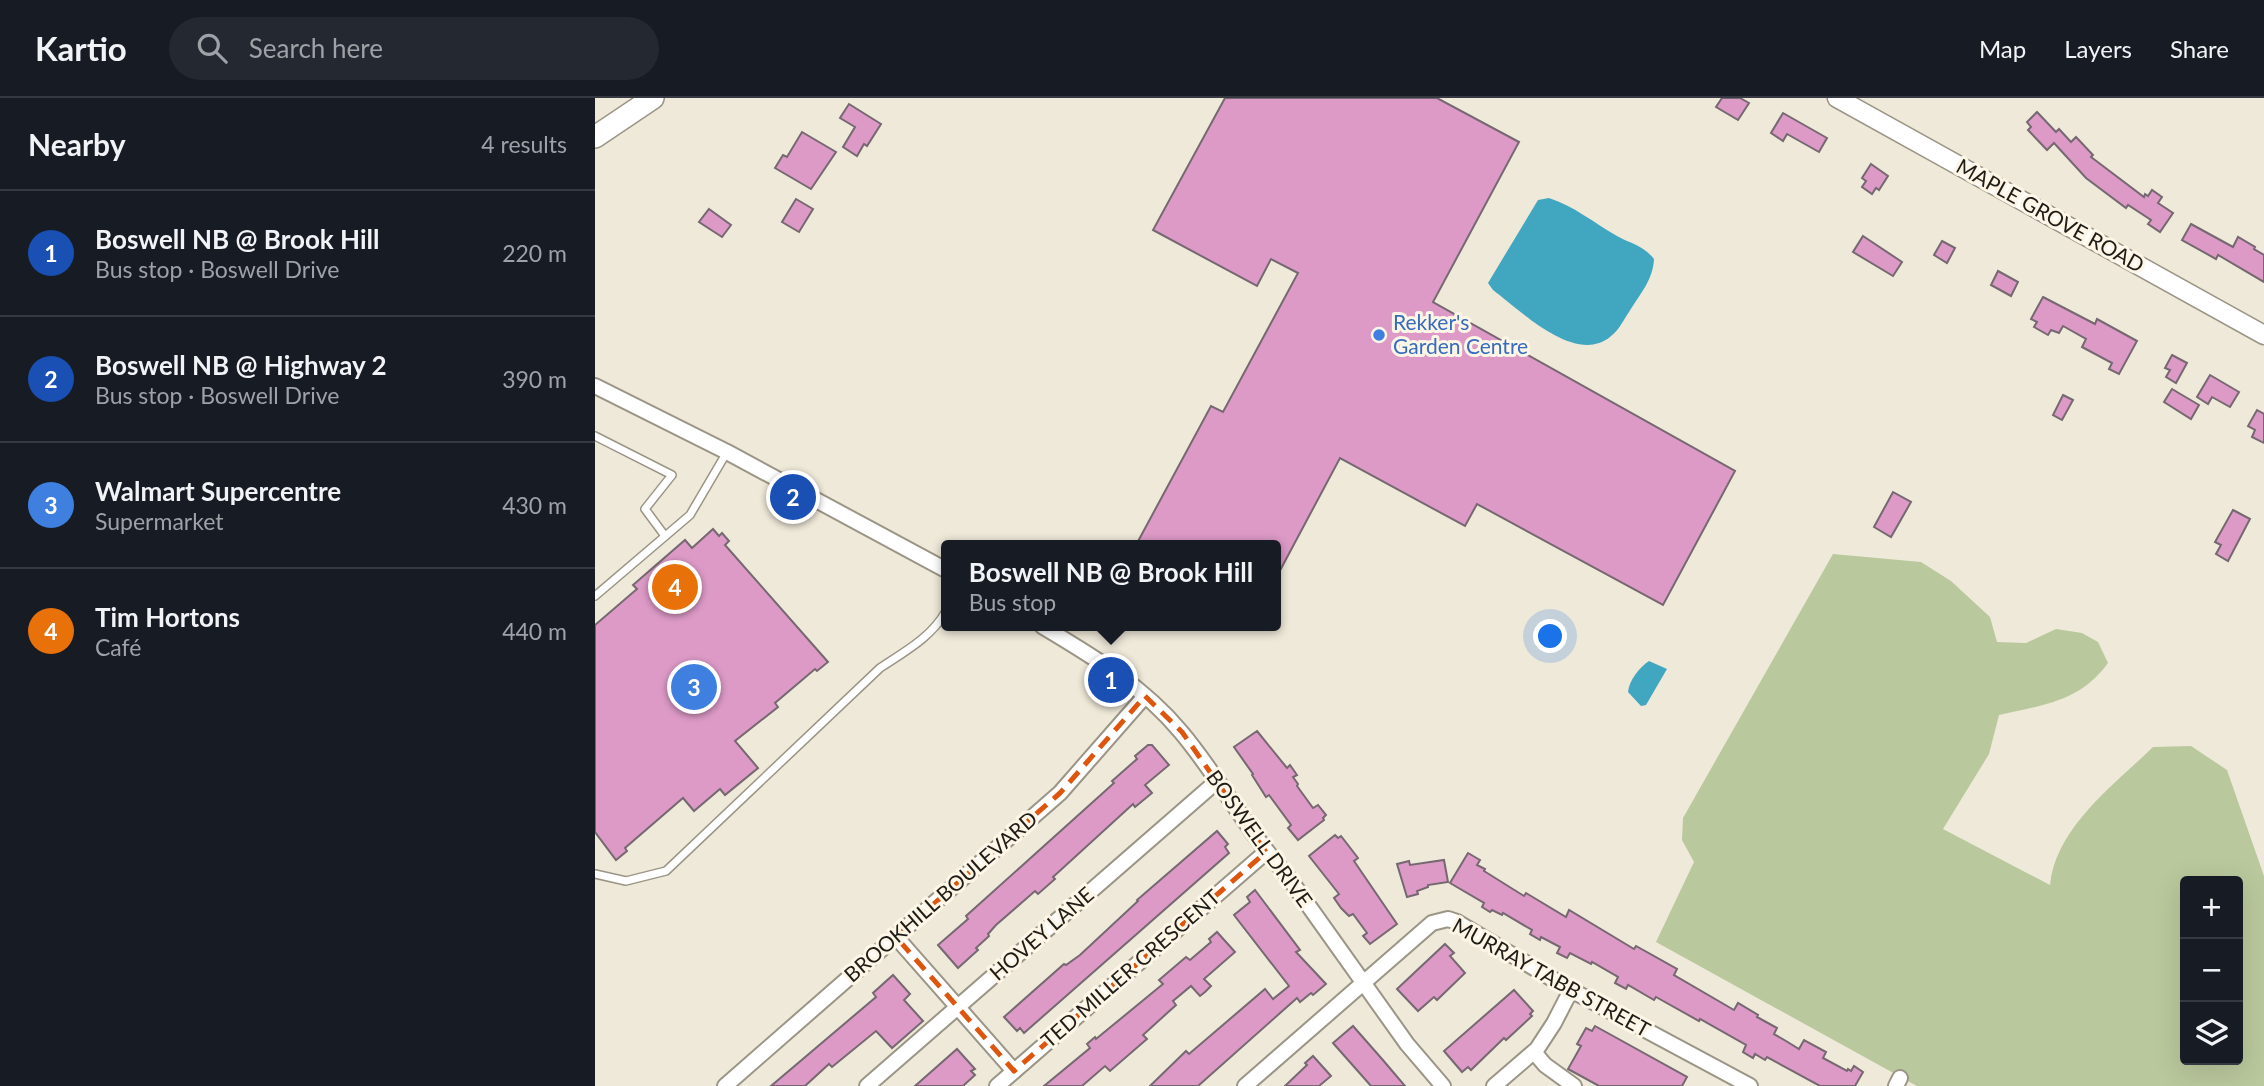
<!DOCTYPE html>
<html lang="en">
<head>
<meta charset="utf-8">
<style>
	:root { --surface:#171b24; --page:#242831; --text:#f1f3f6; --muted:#9ea1a6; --line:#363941; --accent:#c63e7b }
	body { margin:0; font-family:Lato,sans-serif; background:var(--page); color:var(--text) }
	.controls { position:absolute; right:21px; bottom:21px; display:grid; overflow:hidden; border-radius:7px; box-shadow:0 7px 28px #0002 }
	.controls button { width:63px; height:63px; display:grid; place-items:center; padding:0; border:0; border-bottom:2px solid var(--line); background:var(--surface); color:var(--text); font:35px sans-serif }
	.you { position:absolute; left:956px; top:539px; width:24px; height:24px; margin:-18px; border:5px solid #fff; border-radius:50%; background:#1a73e8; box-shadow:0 0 0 10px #1a73e833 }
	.badge { display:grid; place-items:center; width:46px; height:46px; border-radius:50%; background:var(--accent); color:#fff; font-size:23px; font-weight:700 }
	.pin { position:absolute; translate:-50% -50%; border:4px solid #fff; box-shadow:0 2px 7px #0006 }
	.popup { position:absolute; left:346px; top:442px; width:340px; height:91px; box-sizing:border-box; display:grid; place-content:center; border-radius:7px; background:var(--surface); filter:drop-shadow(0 2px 5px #0005); font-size:23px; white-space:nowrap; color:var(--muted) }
	.popup b { font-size:26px; color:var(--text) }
	.popup::after { content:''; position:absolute; left:50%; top:100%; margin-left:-14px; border:14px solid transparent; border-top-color:var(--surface) }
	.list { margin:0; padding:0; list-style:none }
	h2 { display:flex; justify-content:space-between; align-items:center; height:91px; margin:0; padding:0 28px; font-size:30px }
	h2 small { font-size:23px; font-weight:400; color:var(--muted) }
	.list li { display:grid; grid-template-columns:46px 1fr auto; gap:21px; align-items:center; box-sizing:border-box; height:126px; padding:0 28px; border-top:2px solid var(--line) }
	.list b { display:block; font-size:26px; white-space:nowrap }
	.list p { margin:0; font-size:23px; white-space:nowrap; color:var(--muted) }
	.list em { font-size:23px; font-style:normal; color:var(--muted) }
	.icon { flex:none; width:38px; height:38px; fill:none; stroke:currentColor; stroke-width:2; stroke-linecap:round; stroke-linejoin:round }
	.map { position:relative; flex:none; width:1669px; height:988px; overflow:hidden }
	header { display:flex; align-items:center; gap:42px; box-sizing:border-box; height:98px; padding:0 35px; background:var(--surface); border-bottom:2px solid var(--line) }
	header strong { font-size:33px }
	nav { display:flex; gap:38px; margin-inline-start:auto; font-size:24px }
	.search { width:490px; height:63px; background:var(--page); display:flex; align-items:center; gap:18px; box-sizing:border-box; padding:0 24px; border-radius:38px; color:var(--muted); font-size:26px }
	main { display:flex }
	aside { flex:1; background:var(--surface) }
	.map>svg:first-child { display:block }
	.green { fill:#bac89d; fill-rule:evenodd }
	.water { fill:#41a7c1 }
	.building { fill:#dd9ac7; stroke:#766871; stroke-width:2 }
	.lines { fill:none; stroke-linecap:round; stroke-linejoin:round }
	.service-casing { stroke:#9b9586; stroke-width:10 }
	.minor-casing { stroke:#9b9586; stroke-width:18 }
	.tertiary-casing { stroke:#9b9586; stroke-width:21 }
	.primary-casing { stroke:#9b9586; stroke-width:24 }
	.service { stroke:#fff; stroke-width:7 }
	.minor { stroke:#fff; stroke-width:14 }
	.tertiary { stroke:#fff; stroke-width:18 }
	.primary { stroke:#fff; stroke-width:21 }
	.marked { fill:none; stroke:#de560d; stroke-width:5; stroke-dasharray:14 9; stroke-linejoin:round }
	.shop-dot { fill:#3f7fe0; stroke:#fdf6e6; stroke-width:2.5 }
	.labels { text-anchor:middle; stroke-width:6; stroke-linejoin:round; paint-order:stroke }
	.street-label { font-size:21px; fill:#1e1c17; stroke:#fdf6e6 }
	.shop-label { font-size:21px; fill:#366cbe; stroke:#fdf6e6; text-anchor:start }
</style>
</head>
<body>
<header>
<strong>Kartio</strong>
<div class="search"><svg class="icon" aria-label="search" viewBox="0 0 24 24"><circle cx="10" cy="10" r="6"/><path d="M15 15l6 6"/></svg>Search here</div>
<nav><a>Map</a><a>Layers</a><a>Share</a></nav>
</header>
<main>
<aside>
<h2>Nearby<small>4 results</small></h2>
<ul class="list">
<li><span class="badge" style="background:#1a4fb4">1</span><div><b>Boswell NB @ Brook Hill</b><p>Bus stop · Boswell Drive</p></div><em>220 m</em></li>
<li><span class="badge" style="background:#1a4fb4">2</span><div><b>Boswell NB @ Highway 2</b><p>Bus stop · Boswell Drive</p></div><em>390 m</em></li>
<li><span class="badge" style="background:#3f7fe0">3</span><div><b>Walmart Supercentre</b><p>Supermarket</p></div><em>430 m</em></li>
<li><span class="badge" style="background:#e8710a">4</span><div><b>Tim Hortons</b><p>Café</p></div><em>440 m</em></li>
</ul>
</aside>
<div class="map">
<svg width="1669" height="988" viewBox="0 0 1669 988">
	<rect width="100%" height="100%" fill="#efe9d9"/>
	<path class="green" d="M1238 456 1326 464 1356 483 1395 519 1402 544 1431 545 1461 531 1487 535 1503 544 1513 565C1485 604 1447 607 1404 617L1394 656 1348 731 1455 787C1461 729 1519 687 1558 649L1596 648 1632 672 1669 778V988H1322L1061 844 1099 764 1087 742 1088 720ZM1590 783H1643V962H1590Z"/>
	<g class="water">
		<path d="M954 100C979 108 999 125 1022 138 1036 146 1048 147 1059 161 1058 182 1045 196 1034 214 1028 223 1024 232 1015 239 980 267 926 213 898 192L893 185 943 102Z"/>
		<path d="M1054 563 1072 571 1051 607 1046 608 1033 594C1034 582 1045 569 1054 563Z"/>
	</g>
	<g class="building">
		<polygon points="630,0 842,0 924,44 838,204 1140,373 1068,507 882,406 870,428 745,360 681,480 681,447 541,447 616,308 628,314 703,175 676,161 662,188 558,132"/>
		<polygon points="1127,0 1145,0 1154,5 1143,22 1121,9"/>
		<polygon points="254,6 286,26 272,48 269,46 262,58 248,49 260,29 245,20"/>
		<polygon points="1442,14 1461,34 1464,31 1476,44 1481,39 1498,57 1496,59 1549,99 1550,96 1553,98 1557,92 1567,99 1563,105 1578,115 1565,134 1553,126 1556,122 1533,107 1531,110 1491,80 1459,45 1452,52 1433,32 1436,29 1432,24"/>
		<polygon points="1188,15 1232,40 1224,54 1192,36 1188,43 1176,35"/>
		<polygon points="207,34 241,54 216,91 180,70 188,57 192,59"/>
		<polygon points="1276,66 1293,78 1284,92 1281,90 1277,96 1267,89 1271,83 1267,80"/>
		<polygon points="201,101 218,111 204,134 187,124"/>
		<polygon points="114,111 136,127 127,139 104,124"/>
		<polygon points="1596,126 1638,149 1643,139 1660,149 1659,151 1669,157 1669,184 1623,157 1621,161 1587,142"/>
		<polygon points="1268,138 1307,164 1298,178 1258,154"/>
		<polygon points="1347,143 1360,150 1352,165 1339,157"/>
		<polygon points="1403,173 1423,184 1416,198 1396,187"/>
		<polygon points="1448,199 1500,226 1502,221 1542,243 1524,276 1514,271 1517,265 1487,249 1491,241 1468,228 1464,235 1456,232 1453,237 1439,229 1442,224 1436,221"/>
		<polygon points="1577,257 1592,265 1581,285 1571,279 1575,272 1570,270"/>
		<polygon points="1615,277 1644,294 1635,309 1617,299 1613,306 1602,299"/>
		<polygon points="1577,291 1604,307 1596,321 1569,304"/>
		<polygon points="1468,297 1478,302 1467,322 1458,317"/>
		<polygon points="1662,312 1669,316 1669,345 1657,339 1660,332 1653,328"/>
		<polygon points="1298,394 1316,404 1296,439 1279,429"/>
		<polygon points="1638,412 1655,421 1633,463 1621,456 1626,447 1620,444"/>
		<polygon points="118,431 124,438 127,435 134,443 130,447 233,564 222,573 220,571 180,605 183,609 140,643 163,670 130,697 125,691 99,713 88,700 30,750 32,753 21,762 0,734 0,527 42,491 38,487 90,442 97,450"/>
		<polygon points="662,633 692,670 695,667 702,677 698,679 703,686 702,688 718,710 723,707 731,717 728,720 729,722 703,742 693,730 696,727 674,697 671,699 657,677 658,676 639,649"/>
		<polygon points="553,647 557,647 574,667 550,687 557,695 540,709 538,706 458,779 460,781 443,796 440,793 401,827 393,836 394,838 381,850 383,852 363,870 343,847 373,821 371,818 519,685 517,683 542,661 540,658"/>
		<polygon points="622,733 633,746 630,749 634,755 429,935 425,930 422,933 409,919 469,866 471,867 485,857 543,803 542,802"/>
		<polygon points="740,737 743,740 746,738 763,760 759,763 802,826 775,846 768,838 772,835 758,816 754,818 746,810 739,800 744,796 714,758"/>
		<polygon points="873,755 885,762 882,767 890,771 889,773 929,798 931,795 971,819 974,812 1039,851 1041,848 1082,871 1079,877 1139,912 1143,905 1163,917 1162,919 1182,930 1179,936 1191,943 1204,951 1209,942 1231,954 1228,960 1252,973 1253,971 1256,973 1259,968 1268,974 1260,988 1225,988 1172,959 1170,962 1160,956 1158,960 1148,954 1151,947 1105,921 1104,923 1061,899 1059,902 1033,887 1031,891 1020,885 1023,879 997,864 996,866 975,855 972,860 962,855 965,849 946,839 945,842 935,836 937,832 908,815 907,817 897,812 895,814 887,809 889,805 855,785"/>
		<polygon points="849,762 853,784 833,787 833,789 822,793 823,796 812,799 802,766 814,763 815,767"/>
		<polygon points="660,792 705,852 701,854 731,886 718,897 716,895 705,904 702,900 603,988 555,988 591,953 594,956 670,891 678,901 694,888 639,817 655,804 652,799"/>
		<polygon points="622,834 640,854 609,881 616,888 610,894 605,898 596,888 578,903 581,907 548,937 552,941 515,973 510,968 487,988 449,988 495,950 492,946 500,939 501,941 568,886 564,882 591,859 595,862 616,844 614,841"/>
		<polygon points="850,846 859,855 855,858 870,875 842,902 839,899 823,913 802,891"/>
		<polygon points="298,877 315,896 309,902 328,923 297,950 281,933 237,969 234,966 210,988 176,988 281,899 278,895"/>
		<polygon points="919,892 938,913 935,916 937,918 911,942 909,940 876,972 873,969 867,974 849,953"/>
		<polygon points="758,928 787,961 810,988 776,988 738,945"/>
		<polygon points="1000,928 1092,979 1087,988 1004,988 973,971 986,948 982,946 991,930 997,933"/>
		<polygon points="362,951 380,971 376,973 380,977 368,988 320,988"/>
		<polygon points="718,958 736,978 724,988 690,988 712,967 710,965"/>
	</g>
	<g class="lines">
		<g class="service-casing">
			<g id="service">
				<polyline points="0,338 77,377 50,411 70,438"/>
				<polyline points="0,498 95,417 132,354"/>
				<path d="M0 776 31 783 71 773 285 570C309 554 337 539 351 513"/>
			</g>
		</g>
		<g class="minor-casing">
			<g id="minor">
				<polyline points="0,288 132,354 351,472"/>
				<path d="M447 528C497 558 548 588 586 634 624 679 651 732 691 776L812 946 848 988"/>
				<polyline points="301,839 419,973"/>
				<polyline points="939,954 950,967 979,988"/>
				<polyline points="130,988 465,695 550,598"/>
				<polyline points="272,988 621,684"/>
				<polyline points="402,988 671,754"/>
				<polyline points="650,988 837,825 853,821 862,824 976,892 1155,988"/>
				<polyline points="899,988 942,951 959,925 976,892"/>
				<polyline points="1301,988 1305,980"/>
			</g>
		</g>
		<g class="tertiary-casing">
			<polyline id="tertiary" points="1242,0 1669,237"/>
		</g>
		<g class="primary-casing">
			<polyline id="primary" points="0,39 58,0"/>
		</g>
		<use href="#service" class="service"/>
		<use href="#minor" class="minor"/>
		<use href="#tertiary" class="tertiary"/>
		<use href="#primary" class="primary"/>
	</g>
	<path class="marked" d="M550 598 587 634 671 754 419 973 301 839 465 695Z"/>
	<circle class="shop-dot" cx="784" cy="237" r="7"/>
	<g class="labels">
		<g class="street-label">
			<text transform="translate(1455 118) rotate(29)" y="7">MAPLE GROVE ROAD</text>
			<text transform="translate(664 741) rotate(54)" y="7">BOSWELL DRIVE</text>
			<text transform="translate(346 799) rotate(-41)" y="7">BROOKHILL BOULEVARD</text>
			<text transform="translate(447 836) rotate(-41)" y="7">HOVEY LANE</text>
			<text transform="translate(536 871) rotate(-41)" y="7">TED MILLER CRESCENT</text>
			<text transform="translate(956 880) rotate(29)" y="7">MURRAY TABB STREET</text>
		</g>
		<g class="shop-label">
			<text x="798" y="232">Rekker's<tspan x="798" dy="24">Garden Centre</tspan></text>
		</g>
	</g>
</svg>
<div class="controls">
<button>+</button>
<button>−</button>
<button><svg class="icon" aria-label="layers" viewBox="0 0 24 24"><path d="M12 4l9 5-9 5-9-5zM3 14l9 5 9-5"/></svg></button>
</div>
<div class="you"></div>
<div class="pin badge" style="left:516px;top:582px;background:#1a4fb4">1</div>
<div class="popup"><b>Boswell NB @ Brook Hill</b>Bus stop</div>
<div class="pin badge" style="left:198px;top:399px;background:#1a4fb4">2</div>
<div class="pin badge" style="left:99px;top:589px;background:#3f7fe0">3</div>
<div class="pin badge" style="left:80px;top:489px;background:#e8710a">4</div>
</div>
</main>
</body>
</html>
